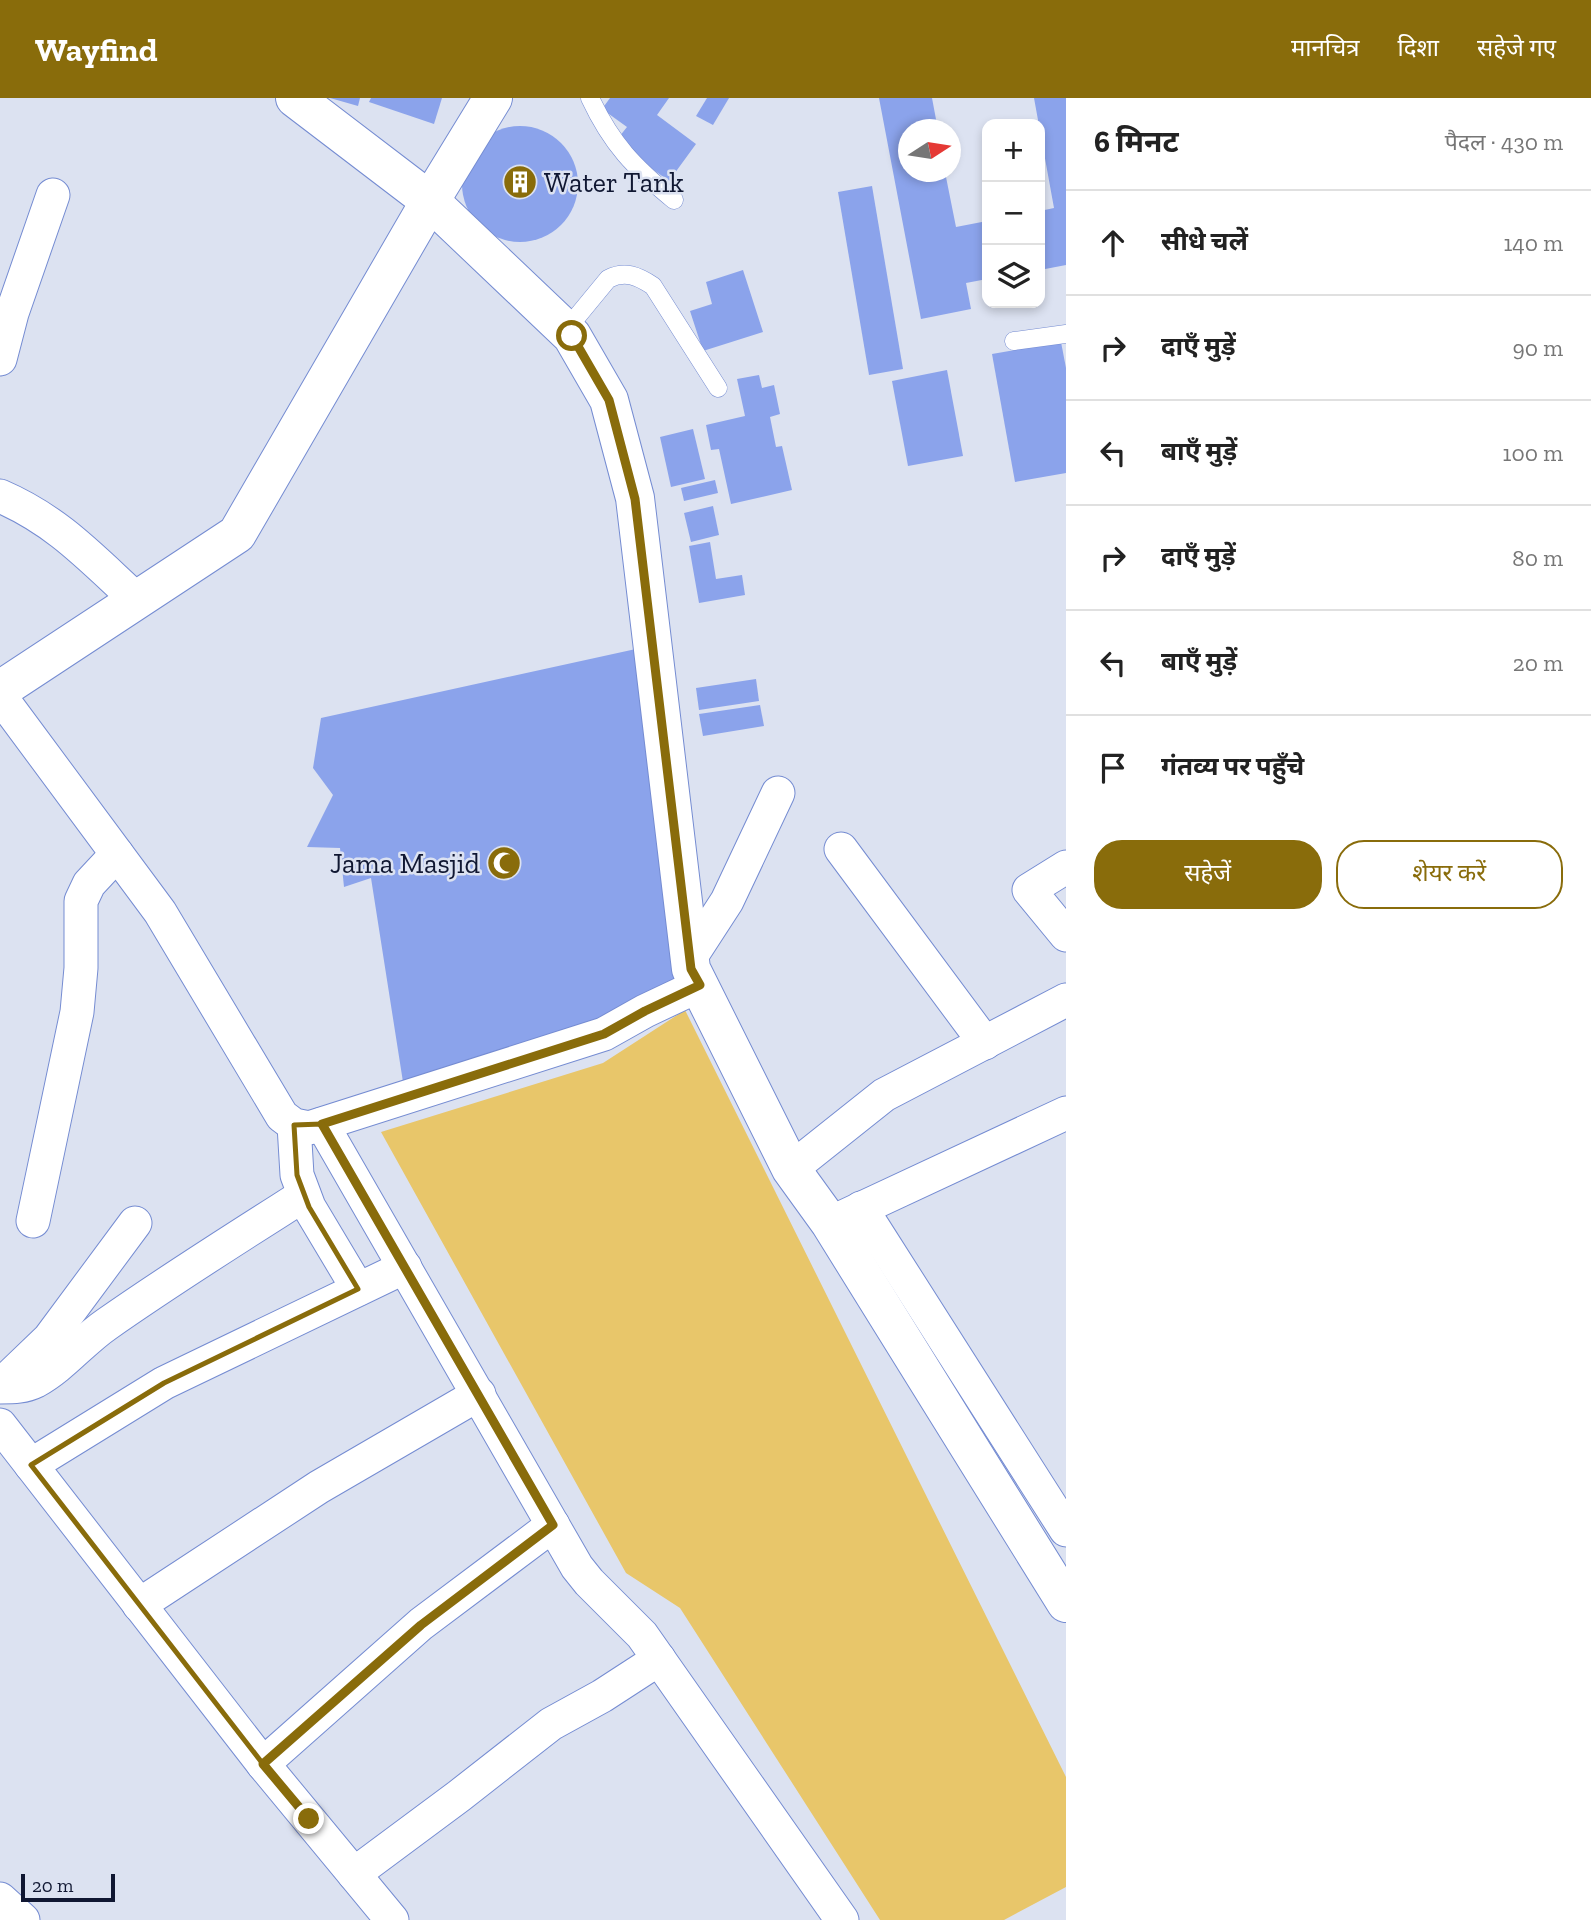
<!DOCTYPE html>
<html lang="hi">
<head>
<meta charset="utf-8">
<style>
	:root { --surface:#fff; --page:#f6f6f6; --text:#222; --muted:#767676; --line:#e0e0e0; --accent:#896c0b }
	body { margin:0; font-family:"Zilla Slab","Noto Sans Devanagari",serif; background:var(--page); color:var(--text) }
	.controls { position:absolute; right:21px; top:21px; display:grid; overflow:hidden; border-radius:14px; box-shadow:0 4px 10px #0003 }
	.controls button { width:63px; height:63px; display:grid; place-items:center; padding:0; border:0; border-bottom:2px solid var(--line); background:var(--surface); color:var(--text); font:35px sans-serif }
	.compass { position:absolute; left:898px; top:21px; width:63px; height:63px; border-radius:50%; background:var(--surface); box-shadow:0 4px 10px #0003; rotate:78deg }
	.scale { position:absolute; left:21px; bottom:18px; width:94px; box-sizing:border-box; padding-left:7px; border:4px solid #101732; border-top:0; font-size:19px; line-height:24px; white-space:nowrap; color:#101732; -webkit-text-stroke:5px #dce2f1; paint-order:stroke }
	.stop { position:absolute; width:21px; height:21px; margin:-16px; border:5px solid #896c0b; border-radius:50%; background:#fff }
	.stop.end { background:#896c0b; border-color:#fff; box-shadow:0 2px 7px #0008 }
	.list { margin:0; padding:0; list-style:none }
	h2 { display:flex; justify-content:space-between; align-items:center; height:91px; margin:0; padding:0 28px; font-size:30px }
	h2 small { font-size:23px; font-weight:400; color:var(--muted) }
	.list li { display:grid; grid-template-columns:46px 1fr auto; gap:21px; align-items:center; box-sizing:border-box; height:105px; padding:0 28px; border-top:2px solid var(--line) }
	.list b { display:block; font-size:26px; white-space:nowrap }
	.list em { font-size:23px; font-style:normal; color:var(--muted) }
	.actions { display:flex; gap:14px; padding:21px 28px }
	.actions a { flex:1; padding:16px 0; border:2px solid var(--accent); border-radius:28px; text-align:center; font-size:24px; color:var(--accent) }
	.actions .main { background:var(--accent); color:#fff }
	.icon { flex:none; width:38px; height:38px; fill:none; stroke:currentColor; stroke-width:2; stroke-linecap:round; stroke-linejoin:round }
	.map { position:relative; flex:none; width:1066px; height:1822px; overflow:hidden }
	header { display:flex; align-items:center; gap:42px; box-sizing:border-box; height:98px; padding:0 35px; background:var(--accent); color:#fff }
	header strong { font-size:33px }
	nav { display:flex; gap:38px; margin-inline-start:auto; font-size:24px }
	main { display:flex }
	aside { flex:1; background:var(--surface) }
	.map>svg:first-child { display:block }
	.green { fill:#e8c66a }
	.building { fill:#8ba3eb }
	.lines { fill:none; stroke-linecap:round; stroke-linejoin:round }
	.service-casing { stroke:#758cd2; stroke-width:19 }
	.minor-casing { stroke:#758cd2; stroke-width:35 }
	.secondary-casing { stroke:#758cd2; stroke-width:40 }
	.service { stroke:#fff; stroke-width:18 }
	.minor { stroke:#fff; stroke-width:33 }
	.secondary { stroke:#fff; stroke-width:38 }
	.route { stroke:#896c0b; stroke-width:9 }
	.marked { fill:none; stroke:#896c0b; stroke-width:5; stroke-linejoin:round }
	.labels { text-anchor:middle; stroke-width:5; stroke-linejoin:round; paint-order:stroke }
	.poi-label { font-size:28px; fill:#101732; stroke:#dce2f1; text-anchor:start }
</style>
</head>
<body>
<header>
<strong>Wayfind</strong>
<nav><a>मानचित्र</a><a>दिशा</a><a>सहेजे गए</a></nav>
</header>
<main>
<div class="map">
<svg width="1066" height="1822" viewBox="0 0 1066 1822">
	<rect width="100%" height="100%" fill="#dce2f1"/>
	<polygon class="green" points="685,912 1066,1679 1066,1789 1004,1822 880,1822 680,1510 626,1475 381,1034 603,965"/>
	<g class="building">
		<polygon points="330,0 360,0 358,8"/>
		<polygon points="371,0 442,0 434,26 369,4"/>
		<polygon points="610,0 669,0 657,17 696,46 669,83 615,44 627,29 602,11"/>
		<polygon points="707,0 729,0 713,27 696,18"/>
		<polygon points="879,0 932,0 938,32 908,32 908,74 945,74 956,129 987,123 987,181 966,185 971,211 921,221"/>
		<polygon points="1034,0 1066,0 1066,167 1040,172 1040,113 1054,110"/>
		<circle cx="520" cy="86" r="58"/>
		<polygon points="872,88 903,271 869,277 838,94"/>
		<polygon points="743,172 763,234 703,253 690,213 712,206 706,184"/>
		<polygon points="1061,244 1066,270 1066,375 1015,384 992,256"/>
		<polygon points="947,272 963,358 908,368 892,283"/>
		<polygon points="759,277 762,290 774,287 780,316 770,319 776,349 782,348 792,392 731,406 719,351 711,352 706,327 745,318 737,281"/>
		<polygon points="693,331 705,381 671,389 660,339"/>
		<polygon points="715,382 718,395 684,403 681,390"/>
		<polygon points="713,408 719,437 691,444 684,415"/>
		<polygon points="710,444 716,481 742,477 745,497 699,505 689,448"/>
		<polygon points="645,549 678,890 601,933 403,984 371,780 344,789 340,750 307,749 333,697 313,670 321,620"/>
		<polygon points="756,581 759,603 699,612 696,590"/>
		<polygon points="760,607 764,628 703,638 699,616"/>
	</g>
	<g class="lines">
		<g class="service-casing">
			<g id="service">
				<path d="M590 0C612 47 634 69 674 102"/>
				<path d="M566 232 608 181C625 172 638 178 653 188L718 290"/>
				<polyline points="1014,243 1066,236"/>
			</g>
		</g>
		<g class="minor-casing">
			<g id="minor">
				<polyline points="0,261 12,215 53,97"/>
				<path d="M0 398C58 423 91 460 137 502"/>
				<polyline points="0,598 160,814 282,1018 294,1027 309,1030 604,936 645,913 700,887"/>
				<polyline points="841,751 985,945"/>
				<polyline points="1066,769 1029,792 1066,837"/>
				<polyline points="690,860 727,803 778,695"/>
				<polyline points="322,1026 577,1469 589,1484 642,1537 842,1822"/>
				<polyline points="294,1027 297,1077 309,1109 358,1191"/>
				<polyline points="791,1071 884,997 1066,902"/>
				<polyline points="861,1110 1066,1432"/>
				<polyline points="843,1119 1066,1015"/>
				<polyline points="33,1123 77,914 81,870 81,803 89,786 117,756"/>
				<polyline points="1,1287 49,1241 135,1125"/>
				<path d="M0 1289C14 1289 24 1289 36 1283 63 1268 82 1243 107 1226 171 1181 238 1139 304 1097"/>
				<polyline points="0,1327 263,1666 392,1822"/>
				<polyline points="31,1367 164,1285 405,1169"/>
				<polyline points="139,1507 319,1389 479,1296"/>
				<polyline points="263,1666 421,1526 553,1427"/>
				<polyline points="354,1776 459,1698 551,1626 602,1598 659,1561"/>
				<polyline points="0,1801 23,1822"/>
			</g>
		</g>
		<g class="secondary-casing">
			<g id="secondary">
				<polyline points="295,0 430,103 572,238 609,302 635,400 691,871 791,1071 830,1125 1066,1505"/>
				<polyline points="0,592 237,436 430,103 493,0"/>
			</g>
		</g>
		<use href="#service" class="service"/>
		<use href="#minor" class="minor"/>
		<use href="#secondary" class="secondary"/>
	</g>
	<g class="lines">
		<polyline class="route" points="309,1721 263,1666 421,1527 553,1427 322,1026 604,936 645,913 700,887 691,871 635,401 609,302 572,238"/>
	</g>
	<path class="marked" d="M322 1026 553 1427 421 1526 263 1666 31 1367 164 1285 358 1191 309 1109 297 1077 294 1027Z"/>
	<defs>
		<g id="building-disc" transform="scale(1.75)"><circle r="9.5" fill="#896c0b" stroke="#dce2f1"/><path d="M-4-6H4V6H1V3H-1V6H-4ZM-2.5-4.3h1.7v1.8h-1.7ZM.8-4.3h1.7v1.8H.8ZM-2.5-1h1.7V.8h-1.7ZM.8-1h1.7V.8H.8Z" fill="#fff"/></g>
		<g id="mosque-disc" transform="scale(1.75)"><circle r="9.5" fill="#896c0b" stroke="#dce2f1"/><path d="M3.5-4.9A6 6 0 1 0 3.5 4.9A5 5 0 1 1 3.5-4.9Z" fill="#fff"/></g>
	</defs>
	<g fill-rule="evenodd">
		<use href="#building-disc" x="520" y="84"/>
		<use href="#mosque-disc" x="504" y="765"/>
	</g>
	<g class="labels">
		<g class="poi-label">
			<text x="544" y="94">Water Tank</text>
			<text x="480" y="775" text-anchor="end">Jama Masjid</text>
		</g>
	</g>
</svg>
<div class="controls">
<button>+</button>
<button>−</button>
<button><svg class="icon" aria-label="layers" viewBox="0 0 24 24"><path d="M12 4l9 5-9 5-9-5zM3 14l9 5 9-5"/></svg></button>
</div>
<svg class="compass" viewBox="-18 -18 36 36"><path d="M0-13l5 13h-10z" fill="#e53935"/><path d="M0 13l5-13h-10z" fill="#767676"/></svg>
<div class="scale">20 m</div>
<div class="stop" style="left:572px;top:238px"></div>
<div class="stop end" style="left:309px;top:1721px"></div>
</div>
<aside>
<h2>6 मिनट<small>पैदल · 430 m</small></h2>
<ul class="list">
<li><svg class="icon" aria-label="ahead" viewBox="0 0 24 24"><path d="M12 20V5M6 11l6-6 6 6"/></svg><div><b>सीधे चलें</b></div><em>140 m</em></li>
<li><svg class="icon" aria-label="right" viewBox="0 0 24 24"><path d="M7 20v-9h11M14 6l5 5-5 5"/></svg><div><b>दाएँ मुड़ें</b></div><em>90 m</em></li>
<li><svg class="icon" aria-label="left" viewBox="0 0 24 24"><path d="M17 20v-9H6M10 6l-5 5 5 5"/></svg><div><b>बाएँ मुड़ें</b></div><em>100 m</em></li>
<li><svg class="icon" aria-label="right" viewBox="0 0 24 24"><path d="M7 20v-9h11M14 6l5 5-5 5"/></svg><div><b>दाएँ मुड़ें</b></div><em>80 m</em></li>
<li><svg class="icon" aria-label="left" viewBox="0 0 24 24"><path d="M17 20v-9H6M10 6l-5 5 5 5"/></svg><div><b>बाएँ मुड़ें</b></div><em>20 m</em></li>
<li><svg class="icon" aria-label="arrive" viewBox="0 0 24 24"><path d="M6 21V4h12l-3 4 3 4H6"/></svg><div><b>गंतव्य पर पहुँचे</b></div></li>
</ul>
<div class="actions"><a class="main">सहेजें</a><a>शेयर करें</a></div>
</aside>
</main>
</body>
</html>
